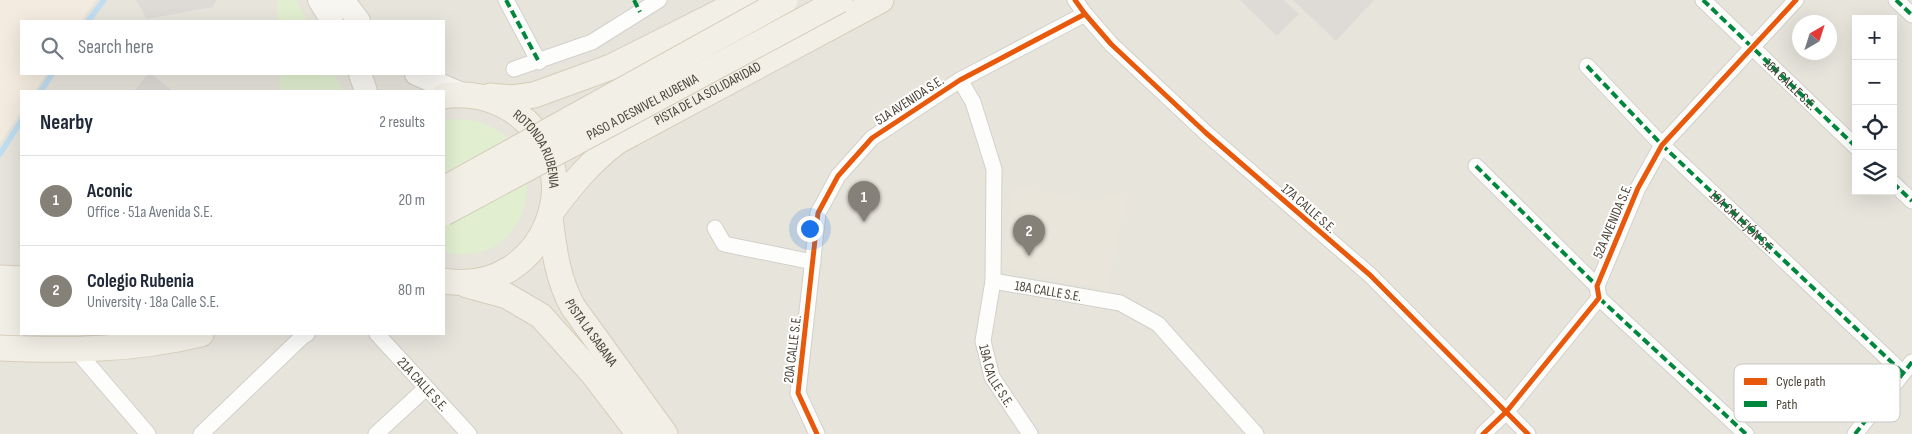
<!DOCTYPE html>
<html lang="en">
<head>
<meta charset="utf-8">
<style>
	:root { --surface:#fff; --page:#f2f2f3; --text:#1f2937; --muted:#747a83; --line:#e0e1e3; --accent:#868178 }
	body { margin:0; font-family:"Sofia Sans Condensed",sans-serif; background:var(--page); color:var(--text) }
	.controls { position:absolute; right:15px; top:15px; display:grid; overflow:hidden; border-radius:0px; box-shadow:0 5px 20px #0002 }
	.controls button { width:45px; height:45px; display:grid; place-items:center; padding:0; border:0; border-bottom:1px solid var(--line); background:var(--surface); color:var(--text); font:25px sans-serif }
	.compass { position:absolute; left:1792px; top:15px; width:45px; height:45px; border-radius:50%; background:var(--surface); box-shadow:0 5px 20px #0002; rotate:39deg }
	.you { position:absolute; left:809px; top:228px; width:18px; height:18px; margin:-12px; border:4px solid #fff; border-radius:50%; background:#1a73e8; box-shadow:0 0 0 8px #1a73e833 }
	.badge { display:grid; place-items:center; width:32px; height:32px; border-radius:50%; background:var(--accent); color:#fff; font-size:16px; font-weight:700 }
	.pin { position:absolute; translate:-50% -41px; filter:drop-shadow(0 1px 2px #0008) }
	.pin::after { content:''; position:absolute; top:26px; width:18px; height:15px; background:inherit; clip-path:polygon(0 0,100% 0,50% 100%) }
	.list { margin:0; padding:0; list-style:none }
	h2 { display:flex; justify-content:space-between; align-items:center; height:65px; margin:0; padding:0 20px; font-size:21px }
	h2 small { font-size:16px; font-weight:400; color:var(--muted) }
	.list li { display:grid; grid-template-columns:32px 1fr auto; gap:15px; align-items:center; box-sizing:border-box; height:90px; padding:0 20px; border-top:1px solid var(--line) }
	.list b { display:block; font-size:19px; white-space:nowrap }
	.list p { margin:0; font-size:16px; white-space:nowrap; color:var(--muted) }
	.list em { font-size:16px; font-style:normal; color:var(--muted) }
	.icon { flex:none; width:28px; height:28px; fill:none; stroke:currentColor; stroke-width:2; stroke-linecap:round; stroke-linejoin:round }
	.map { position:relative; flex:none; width:1912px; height:434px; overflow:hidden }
	.search { position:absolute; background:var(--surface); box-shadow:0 5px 20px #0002; left:20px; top:20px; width:425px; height:55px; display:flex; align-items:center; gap:12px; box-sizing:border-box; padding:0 18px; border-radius:0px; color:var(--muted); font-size:19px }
	.panel { position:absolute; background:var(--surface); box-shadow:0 5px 20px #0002; left:20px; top:90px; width:425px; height:245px; border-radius:0px }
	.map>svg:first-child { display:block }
	.residential { fill:#e7e4dc; fill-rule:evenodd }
	.commercial { fill:#f3ebdf }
	.education { fill:#eae5da }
	.green { fill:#e1eecf }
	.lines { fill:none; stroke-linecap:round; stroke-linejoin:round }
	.stream { stroke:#c0ddf1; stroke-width:5.5 }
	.building { fill:#dedbd6 }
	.street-casing { stroke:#d2d0cb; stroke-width:17 }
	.secondary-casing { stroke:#d3cfc5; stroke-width:24 }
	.primary-casing { stroke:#d6cebb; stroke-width:27 }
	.street { stroke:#fdfdfc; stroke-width:15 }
	.secondary { stroke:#f7f6f1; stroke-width:22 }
	.primary { stroke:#f2efe6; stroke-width:25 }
	.primary-bridge-casing { stroke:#d6cebb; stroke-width:27; stroke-linecap:butt }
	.primary-bridge { stroke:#f2efe6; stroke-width:25 }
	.quiet { stroke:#00873e; stroke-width:4; stroke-dasharray:8 4; stroke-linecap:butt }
	.cycleway-casing { stroke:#fff; stroke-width:8 }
	.cycleway { stroke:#e8590c; stroke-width:5 }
	.labels { text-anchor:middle; stroke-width:4; stroke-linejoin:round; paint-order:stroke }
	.street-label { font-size:14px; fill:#4b4439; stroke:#fff }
	.key { fill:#fff; stroke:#c9c7c4; stroke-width:1 }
	.key-label { font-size:14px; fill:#4b4439 }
</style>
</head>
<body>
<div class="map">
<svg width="1912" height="434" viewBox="0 0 1912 434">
	<rect width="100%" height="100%" fill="#f4f2ee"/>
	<path class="residential" d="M0 0H1912V434H0ZM1856 19H1893V191H1856ZM21 21H444V74H21ZM1800 22H1830V52H1800ZM21 91H444V334H21Z"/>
	<polygon class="commercial" points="0,0 96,0 81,21 21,21 21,74 46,74 35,91 21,91 21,111 0,143"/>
	<polygon class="education" points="1016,186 1098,203 1108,193 1126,196 1107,289 999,267"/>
	<g class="green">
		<polygon points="279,0 296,0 307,21 277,21 277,1"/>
		<polygon points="279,74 334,74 343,91 280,91"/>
		<path d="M454 119C563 120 542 274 444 252V121Z"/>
	</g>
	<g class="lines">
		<g class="stream">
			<polyline points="88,21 104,0"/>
			<polyline points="41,91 52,74"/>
			<polyline points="0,154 21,121"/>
		</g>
	</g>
	<g class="building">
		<polygon points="136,0 216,0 213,7 147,19"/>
		<polygon points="1240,0 1284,0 1299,14 1277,36"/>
		<polygon points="1293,0 1374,0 1336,41"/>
		<polygon points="148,74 151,74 173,91 134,91"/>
	</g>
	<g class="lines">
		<g class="street-casing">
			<g id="street">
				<polyline points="506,0 539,62"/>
				<polyline points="1075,0 1085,14 1111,44 1206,133 1370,275 1528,434"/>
				<path id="s1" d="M1703 0 1856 147"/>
				<polyline points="1896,0 1912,15"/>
				<path id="s2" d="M1587 66 1662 145 1903 373"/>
				<polyline points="514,69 592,42 659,0"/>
				<path id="s3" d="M960 80 973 102 994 169 993 281 983 341 992 377 1030 434"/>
				<polyline points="1476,166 1597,286"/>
				<polyline points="1893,183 1912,201"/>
				<polyline points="715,228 724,244 813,262"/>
				<path id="s4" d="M993 281 1120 303 1158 324 1256 434"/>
				<polyline points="1599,298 1746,434"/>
				<path id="s5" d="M377 334 469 434"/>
				<polyline points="76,350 148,434"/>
				<polyline points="201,434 303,336 307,334"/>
				<polyline points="376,434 426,388"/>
				<polyline points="817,434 798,393 818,213 838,176 872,138 960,80 1085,14"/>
				<polyline points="1483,434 1507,411 1599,298 1597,286 1638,188 1662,145 1796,0"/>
				<polyline points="1855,434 1912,362"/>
			</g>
		</g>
		<g class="secondary-casing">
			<g id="secondary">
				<polyline points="319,0 332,21"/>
				<polyline points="343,0 359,21"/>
				<polyline points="360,74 366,91"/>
				<polyline points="416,74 462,94"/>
			</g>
		</g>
		<g class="primary-casing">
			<g id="primary">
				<path id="s6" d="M444 96C466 92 490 97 510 109 597 164 546 298 444 281"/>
				<polyline points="490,96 512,98 534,95 611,67 744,0"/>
				<path id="s7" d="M552 211C572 184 592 160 618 141L881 0"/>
				<path id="s8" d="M550 217C554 249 557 278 573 307L665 434"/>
				<polyline points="0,278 21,279"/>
				<polyline points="467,285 507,296 541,316 594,375 639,434"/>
				<polyline points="0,302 21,302"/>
				<polyline points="0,322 21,323"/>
				<path d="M0 348C67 351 135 350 201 334"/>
			</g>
		</g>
		<use href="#street" class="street"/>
		<use href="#secondary" class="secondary"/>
		<use href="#primary" class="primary"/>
		<g class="primary-bridge-casing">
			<g id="primary-bridge">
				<polyline points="444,189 785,0"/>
				<path id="s9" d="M444 213 840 0"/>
			</g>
		</g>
		<use href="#primary-bridge" class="primary-bridge"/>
		<g class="quiet">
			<polyline points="506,0 539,62"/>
			<polyline points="634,0 640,12"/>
			<polyline points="1703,0 1856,147"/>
			<polyline points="1896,0 1912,15"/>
			<polyline points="1587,66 1662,145 1903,373"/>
			<polyline points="1476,166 1597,286"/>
			<polyline points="1893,183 1912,201"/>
			<polyline points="1599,298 1746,434"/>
			<polyline points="1855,434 1912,362"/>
		</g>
		<g class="cycleway-casing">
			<g id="cycleway">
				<polyline points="1075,0 1085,14 1111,44 1206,133 1370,275 1528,434"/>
				<polyline points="817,434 798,393 818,213 838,176 872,138 960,80 1085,14"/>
				<polyline points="1483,434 1507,411 1599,298 1597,286 1638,188 1662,145 1796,0"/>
			</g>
		</g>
		<use href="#cycleway" class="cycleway"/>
	</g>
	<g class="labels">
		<g class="street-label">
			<text dy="5" stroke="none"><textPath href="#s1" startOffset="121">16A CALLE S.E.</textPath></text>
			<text dy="5" stroke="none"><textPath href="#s7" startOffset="198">PISTA DE LA SOLIDARIDAD</textPath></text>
			<text transform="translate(909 100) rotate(-33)" y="5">51A AVENIDA S.E.</text>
			<text dy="5" stroke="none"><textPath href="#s9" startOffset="225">PASO A DESNIVEL RUBENIA</textPath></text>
			<text dy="5" stroke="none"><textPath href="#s6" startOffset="119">ROTONDA RUBENIA</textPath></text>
			<text transform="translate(1309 208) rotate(41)" y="5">17A CALLE S.E.</text>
			<text transform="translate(1612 221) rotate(-67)" y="5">52A AVENIDA S.E.</text>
			<text dy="5" stroke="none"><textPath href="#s2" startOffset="220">16A CALLEJÓN S.E.</textPath></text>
			<text dy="5" stroke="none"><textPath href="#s4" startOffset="56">18A CALLE S.E.</textPath></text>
			<text dy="5" stroke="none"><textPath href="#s8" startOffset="125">PISTA LA SABANA</textPath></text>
			<text transform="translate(792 349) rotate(-83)" y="5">20A CALLE S.E.</text>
			<text dy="5" stroke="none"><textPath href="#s3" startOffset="306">19A CALLE S.E.</textPath></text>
			<text dy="5" stroke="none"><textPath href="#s5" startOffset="68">21A CALLE S.E.</textPath></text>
		</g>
	</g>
	<rect x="1734" y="364" width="166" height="58" rx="8" class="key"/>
	<rect x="1744" y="378" width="23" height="7" fill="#e8590c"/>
	<rect x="1744" y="401" width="23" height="6" fill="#00873e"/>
	<g class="key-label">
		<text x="1776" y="386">Cycle path</text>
		<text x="1776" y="409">Path</text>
	</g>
</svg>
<div class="controls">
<button>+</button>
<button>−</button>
<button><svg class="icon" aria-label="locate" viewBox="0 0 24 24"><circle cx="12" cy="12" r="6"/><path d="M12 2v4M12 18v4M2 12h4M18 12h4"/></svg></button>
<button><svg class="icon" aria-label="layers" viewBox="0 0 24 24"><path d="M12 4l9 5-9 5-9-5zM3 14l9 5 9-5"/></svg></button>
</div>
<svg class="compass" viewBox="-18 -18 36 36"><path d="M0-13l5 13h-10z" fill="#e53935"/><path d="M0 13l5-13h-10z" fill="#747a83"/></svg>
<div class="you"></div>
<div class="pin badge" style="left:864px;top:222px">1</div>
<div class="pin badge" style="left:1029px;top:256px">2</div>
<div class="search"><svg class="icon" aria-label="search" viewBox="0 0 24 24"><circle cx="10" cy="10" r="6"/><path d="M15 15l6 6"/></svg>Search here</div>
<section class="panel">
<h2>Nearby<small>2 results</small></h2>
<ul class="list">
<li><span class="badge">1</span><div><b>Aconic</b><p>Office · 51a Avenida S.E.</p></div><em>20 m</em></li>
<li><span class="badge">2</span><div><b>Colegio Rubenia</b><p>University · 18a Calle S.E.</p></div><em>80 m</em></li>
</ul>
</section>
</div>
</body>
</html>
